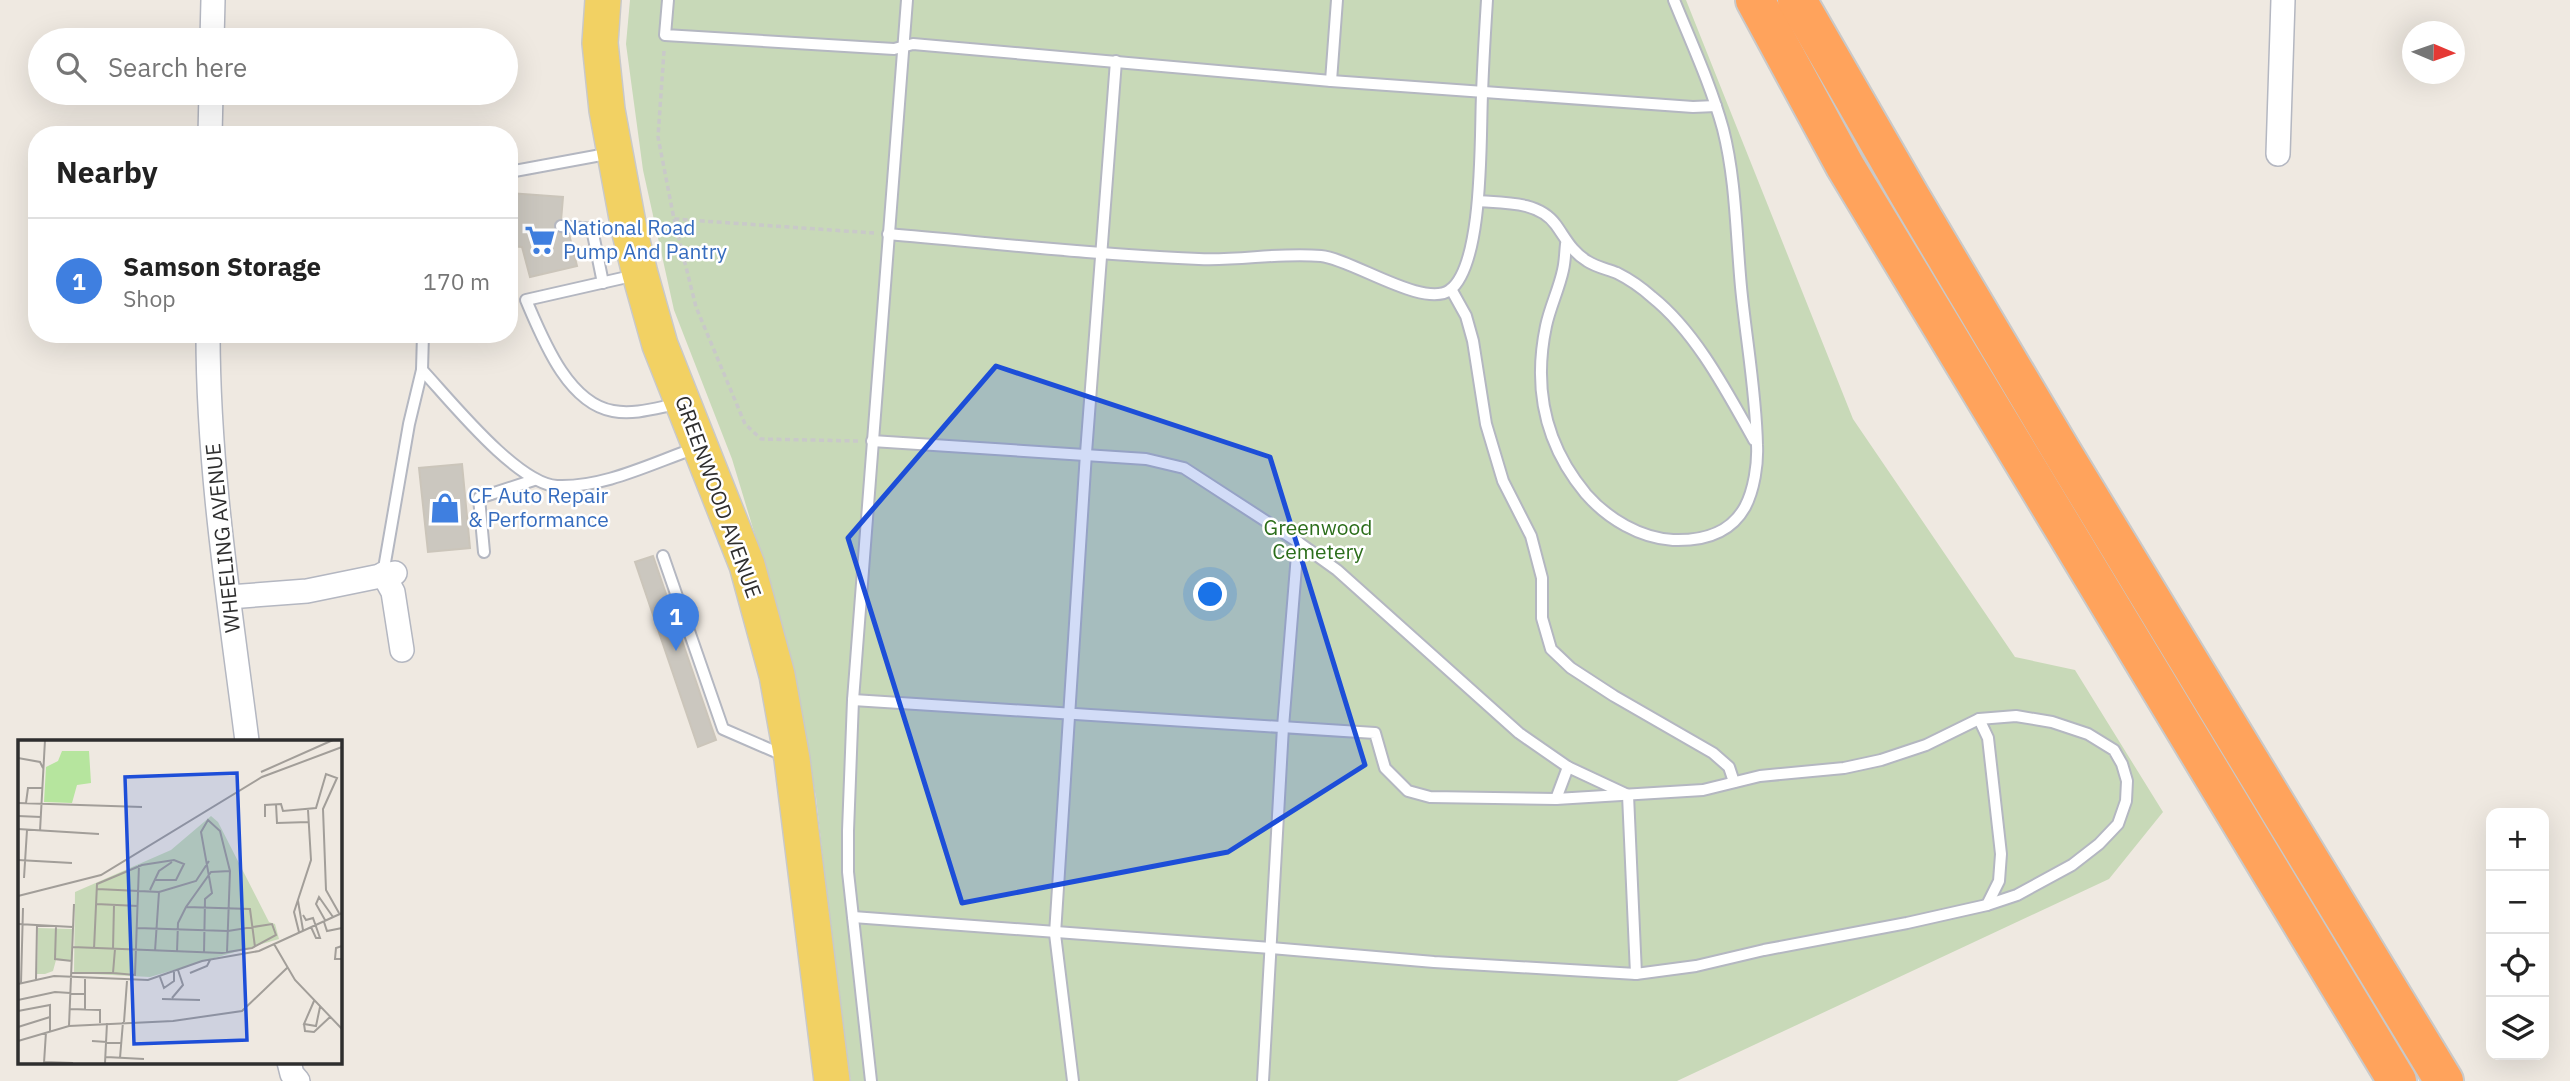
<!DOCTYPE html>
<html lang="en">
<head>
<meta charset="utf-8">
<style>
	:root { --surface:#fff; --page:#f6f6f6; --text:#222; --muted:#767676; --line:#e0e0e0; --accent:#4264fb }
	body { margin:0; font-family:"IBM Plex Sans",sans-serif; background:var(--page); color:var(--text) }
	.controls { position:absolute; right:21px; bottom:21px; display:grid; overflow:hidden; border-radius:14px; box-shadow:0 7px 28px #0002 }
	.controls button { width:63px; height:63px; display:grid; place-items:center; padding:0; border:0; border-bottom:2px solid var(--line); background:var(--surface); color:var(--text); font:35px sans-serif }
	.compass { position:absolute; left:2402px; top:21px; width:63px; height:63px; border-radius:50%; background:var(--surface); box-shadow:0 7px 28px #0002; rotate:92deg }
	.you { position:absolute; left:1211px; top:595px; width:24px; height:24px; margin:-18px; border:5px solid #fff; border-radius:50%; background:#1a73e8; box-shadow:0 0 0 10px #1a73e833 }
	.badge { display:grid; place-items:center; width:46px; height:46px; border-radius:50%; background:var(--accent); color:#fff; font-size:23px; font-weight:700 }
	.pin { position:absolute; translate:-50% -58px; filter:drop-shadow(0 2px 4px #0008) }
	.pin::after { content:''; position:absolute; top:37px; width:24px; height:21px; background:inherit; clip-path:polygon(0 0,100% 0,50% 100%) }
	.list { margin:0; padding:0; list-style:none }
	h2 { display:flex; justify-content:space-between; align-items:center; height:91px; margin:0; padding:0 28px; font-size:30px }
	h2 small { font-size:23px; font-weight:400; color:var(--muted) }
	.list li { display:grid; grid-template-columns:46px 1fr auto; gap:21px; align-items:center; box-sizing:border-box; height:126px; padding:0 28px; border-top:2px solid var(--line) }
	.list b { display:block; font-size:26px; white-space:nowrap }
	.list p { margin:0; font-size:23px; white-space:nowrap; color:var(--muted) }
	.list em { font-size:23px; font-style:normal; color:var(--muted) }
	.icon { flex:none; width:38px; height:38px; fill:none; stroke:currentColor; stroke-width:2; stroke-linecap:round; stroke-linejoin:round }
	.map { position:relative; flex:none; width:2570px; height:1081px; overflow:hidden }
	.search { position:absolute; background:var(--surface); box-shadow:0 7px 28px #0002; left:28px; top:28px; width:490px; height:77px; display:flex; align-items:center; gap:18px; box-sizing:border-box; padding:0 24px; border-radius:38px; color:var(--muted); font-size:26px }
	.panel { position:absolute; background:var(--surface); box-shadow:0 7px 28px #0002; left:28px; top:126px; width:490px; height:217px; border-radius:28px }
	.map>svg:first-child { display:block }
	.cemetery { fill:#c8d9b8 }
	.building { fill:#cbc7bf; stroke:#cbc5ba; stroke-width:2 }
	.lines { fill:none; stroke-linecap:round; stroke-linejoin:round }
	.lane-casing { stroke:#b4b7c1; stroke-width:14 }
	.street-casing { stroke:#b4b7c1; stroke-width:26 }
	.primary-casing { stroke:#c9c9c9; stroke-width:38 }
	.highway-casing { stroke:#c9c9c9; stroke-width:42 }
	.path { stroke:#c9c9c9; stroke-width:3.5; stroke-dasharray:5 3.5; stroke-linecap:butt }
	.lane { stroke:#fff; stroke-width:10 }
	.street { stroke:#fff; stroke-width:23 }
	.primary { stroke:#f2d163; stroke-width:35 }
	.highway { stroke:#ffa35c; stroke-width:38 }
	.marked { fill:#1d4ed8; fill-opacity:0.2; stroke:#1d4ed8; stroke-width:5; stroke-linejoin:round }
	.labels { text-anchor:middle; stroke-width:5; stroke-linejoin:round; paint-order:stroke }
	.shop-label { font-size:21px; fill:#366cbe; stroke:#fff; text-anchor:start }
	.street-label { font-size:21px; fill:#2e2e2e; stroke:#fff }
	.park-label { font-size:21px; fill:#2c6e1b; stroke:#fff }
	.inset-road { fill:none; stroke:#a29e99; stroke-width:2 }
	.view { fill:#1d4ed8; fill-opacity:0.15; stroke:#1d4ed8; stroke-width:3.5 }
	.inset-edge { fill:none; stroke:#2e2e2e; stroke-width:3.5 }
</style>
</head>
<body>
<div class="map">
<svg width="2570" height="1081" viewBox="0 0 2570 1081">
	<rect width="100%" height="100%" fill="#efe9e1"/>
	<polygon class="cemetery" points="630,0 1686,0 1853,419 2015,657 2075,670 2163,812 2109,879 1677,1081 851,1081 845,1053 816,797 781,621 732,459 674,310 643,170 626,44"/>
	<g class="building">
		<polygon points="509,193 563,197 560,233 569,234 577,266 530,277 522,247 509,246"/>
		<polygon points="462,464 470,548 428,552 419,468"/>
		<polygon points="653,556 716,740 698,747 635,562"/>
	</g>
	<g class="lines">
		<g class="lane-casing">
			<g id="lane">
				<polyline points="668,0 665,35 894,49 913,44 1331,81 1693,107 1716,106"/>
				<polyline points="1331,81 1337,0"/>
				<polyline points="509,172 612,153"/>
				<path d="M1478 201C1504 203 1539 201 1556 225 1566 239 1572 252 1587 261 1596 267 1607 269 1617 273 1629 279 1642 288 1652 297 1696 332 1727 392 1754 440"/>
				<polyline points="561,226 592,229"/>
				<path d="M888 234C992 243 1096 255 1199 259 1240 261 1280 252 1321 256 1352 259 1424 309 1450 290 1484 264 1480 137 1482 95 1483 63 1485 32 1487 0"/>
				<path d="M1566 244C1565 253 1565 262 1563 270 1559 289 1550 307 1546 326 1533 388 1545 445 1586 494 1608 519 1640 538 1673 540 1703 541 1730 534 1745 507 1754 490 1758 464 1757 445 1756 392 1746 339 1741 287 1736 234 1736 180 1723 129 1711 85 1691 42 1674 0"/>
				<path d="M636 275 526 300C542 337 567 403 613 411 634 415 656 408 677 404"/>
				<polyline points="603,283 592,229 626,229"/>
				<polyline points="1451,289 1466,316 1473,341 1486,424 1503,481 1531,536 1542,578 1542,618 1551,649 1571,668 1614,696 1713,753 1729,767 1734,782"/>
				<path d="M422 370C450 400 517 484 557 486 604 488 652 463 696 448"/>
				<polyline points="872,441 1146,459 1184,468 1298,542 1337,570 1519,733 1568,767 1628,795 1636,974"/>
				<polyline points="484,552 479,498 534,480"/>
				<polyline points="663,556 723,729 783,755"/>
				<polyline points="383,574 409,424 422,370 423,334"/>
				<polyline points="853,700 1375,733 1385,768 1408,791 1430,797 1556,799 1703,790 1760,776 1844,768 1881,760 1926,745 1979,719 2016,716 2052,722 2088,734 2114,750 2122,764 2127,781 2126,801 2118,824 2099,844 2072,865 2017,895 1987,905 1907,923 1764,950 1696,966 1636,974 1434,962 1271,948 853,917"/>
				<polyline points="1979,719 1988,738 2001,854 1999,881 1987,905"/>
				<polyline points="1556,799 1568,767"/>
				<polyline points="871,1081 848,872 848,831 853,700 907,0"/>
				<polyline points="1073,1081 1055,934 1086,453 1116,61"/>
				<polyline points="1263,1081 1283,727 1298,542"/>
			</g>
		</g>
		<g class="street-casing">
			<g id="street">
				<polyline points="212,40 213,0"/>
				<polyline points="210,135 211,93"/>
				<polyline points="2278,154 2283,0"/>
				<path d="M208 334C208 470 230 607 247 741"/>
				<polyline points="383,574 393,592 402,650"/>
				<polyline points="229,597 307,591 395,573"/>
				<polyline points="289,1062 292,1074 298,1081"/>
			</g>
		</g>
		<g class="primary-casing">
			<polyline id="primary" points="603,0 600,43 607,110 629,229 640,274 660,345 747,565 777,675 792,759 832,1081"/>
		</g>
		<g class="highway-casing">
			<g id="highway">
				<polyline points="1755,0 1845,166 2397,1081"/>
				<polyline points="1797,0 1910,196 2062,452 2444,1081"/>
			</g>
		</g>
		<g class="path">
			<polyline points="664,51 658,137 674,219 874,233"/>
			<polyline points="674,219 696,307 745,424 761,439 859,441"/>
		</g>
		<use href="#lane" class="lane"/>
		<use href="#street" class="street"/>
		<use href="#primary" class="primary"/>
		<use href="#highway" class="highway"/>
	</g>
	<path class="marked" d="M996 366 1270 457 1365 765 1228 852 962 903 848 538Z"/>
	<defs>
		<g id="supermarket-bare" transform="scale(2.415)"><path d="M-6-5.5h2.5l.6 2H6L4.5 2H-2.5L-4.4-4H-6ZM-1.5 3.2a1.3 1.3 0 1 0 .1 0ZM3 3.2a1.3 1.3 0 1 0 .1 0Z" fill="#3f7fe0" stroke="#fff" stroke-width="2.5" paint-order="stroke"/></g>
		<g id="shop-bare" transform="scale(2.415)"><path d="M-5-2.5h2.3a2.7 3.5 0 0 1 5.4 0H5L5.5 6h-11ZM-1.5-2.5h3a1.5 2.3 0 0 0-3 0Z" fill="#3f7fe0" stroke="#fff" stroke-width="2.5" paint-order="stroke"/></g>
	</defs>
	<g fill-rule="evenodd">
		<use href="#supermarket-bare" x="540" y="240"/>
		<use href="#shop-bare" x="445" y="508"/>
	</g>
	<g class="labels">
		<g class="shop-label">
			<text x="563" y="235">National Road<tspan x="563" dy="24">Pump And Pantry</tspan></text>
			<text x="468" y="503">CF Auto Repair<tspan x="468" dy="24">&amp; Performance</tspan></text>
		</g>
		<g class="street-label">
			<text transform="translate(718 497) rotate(70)" y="7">GREENWOOD AVENUE</text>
			<text transform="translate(223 538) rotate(-96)" y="7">WHEELING AVENUE</text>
		</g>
		<g class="park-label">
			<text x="1318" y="535">Greenwood<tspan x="1318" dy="24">Cemetery</tspan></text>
		</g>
	</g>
	<g transform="translate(18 740)">
		<rect width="324" height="324" fill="#efe9e1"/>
		<path d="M44 11H71L73 43 59 45 54 63 26 62 28 27 40 21Z" fill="#b6e59e"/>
		<path d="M193 76 200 82 251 182 257 184 261 199 132 237 56 233 57 152 153 110ZM20 188 54 189 53 221 38 220 35 231 27 234H19Z" fill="#c8d9b8"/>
		<path class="inset-road" d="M0 18 22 22 25 28M243 32 315 0M0 63 124 67M8 63 10 48H25M258 64 259 83 291 82M0 76 23 77M247 77V65L263 64 265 71 298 68 308 34 319 38 305 69 308 150 321 173M0 89 81 94M22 91 27 0M0 120 54 123M6 138 9 90M79 149 141 152 137 211M132 150 141 131 154 122M141 152 178 141 191 121M0 156 83 135 244 37 324 7M280 161 285 190M78 164 120 166M168 167 232 169 237 207M285 175 288 180 295 178 302 198H298L293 187M307 180 298 164 301 157 315 177M306 182 309 191 324 188M0 184 55 187M38 186 37 219 54 221M281 192 276 172 293 120 290 70M256 204 277 240 324 289M324 206 318 208 317 219H324M54 207 204 213 234 208 258 195 254 184 210 191 119 188M76 209 79 144 124 125 156 120 166 124 158 140H136M95 209 96 165M159 212 160 183 168 167 193 132 212 131M186 213 187 159 194 153 183 92 190 80 202 91 212 131 209 212M53 233H95L97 209M95 233 117 235 121 125M172 233 189 226 192 220M67 237V269M142 237 146 248 156 241V232M18 239 19 185M3 243 5 168M0 244 36 236 130 240 184 221 241 211 324 173M154 258 165 245 160 230M144 259 182 260M0 260 37 252 68 254M296 261 286 284 298 286 302 267M52 269 82 270V283M0 271 32 265V291M106 282 109 241M286 284 287 291 296 292 312 277M51 286 56 164M0 287 32 277M0 301 51 286 155 281 224 271 269 228M74 301 104 303M88 317 126 319M102 318 105 282M26 322 55 323M26 323 28 292M87 323 89 283"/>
		<path class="view" d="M219 33 229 300 116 304 107 37Z"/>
		<rect width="324" height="324" class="inset-edge"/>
	</g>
</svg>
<div class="controls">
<button>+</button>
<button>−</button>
<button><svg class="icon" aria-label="locate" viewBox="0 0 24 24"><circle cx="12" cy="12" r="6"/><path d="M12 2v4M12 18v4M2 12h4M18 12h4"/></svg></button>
<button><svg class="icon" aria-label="layers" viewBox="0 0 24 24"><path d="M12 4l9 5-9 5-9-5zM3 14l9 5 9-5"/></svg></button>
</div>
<svg class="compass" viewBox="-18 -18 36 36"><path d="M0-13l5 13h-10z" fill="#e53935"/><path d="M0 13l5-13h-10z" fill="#767676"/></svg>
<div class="you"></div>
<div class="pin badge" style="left:676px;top:651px;background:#3f7fe0">1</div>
<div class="search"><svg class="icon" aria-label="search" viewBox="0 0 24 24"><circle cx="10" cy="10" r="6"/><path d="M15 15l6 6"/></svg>Search here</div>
<section class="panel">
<h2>Nearby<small></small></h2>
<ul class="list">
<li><span class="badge" style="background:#3f7fe0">1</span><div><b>Samson Storage</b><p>Shop</p></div><em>170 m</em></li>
</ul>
</section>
</div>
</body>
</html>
